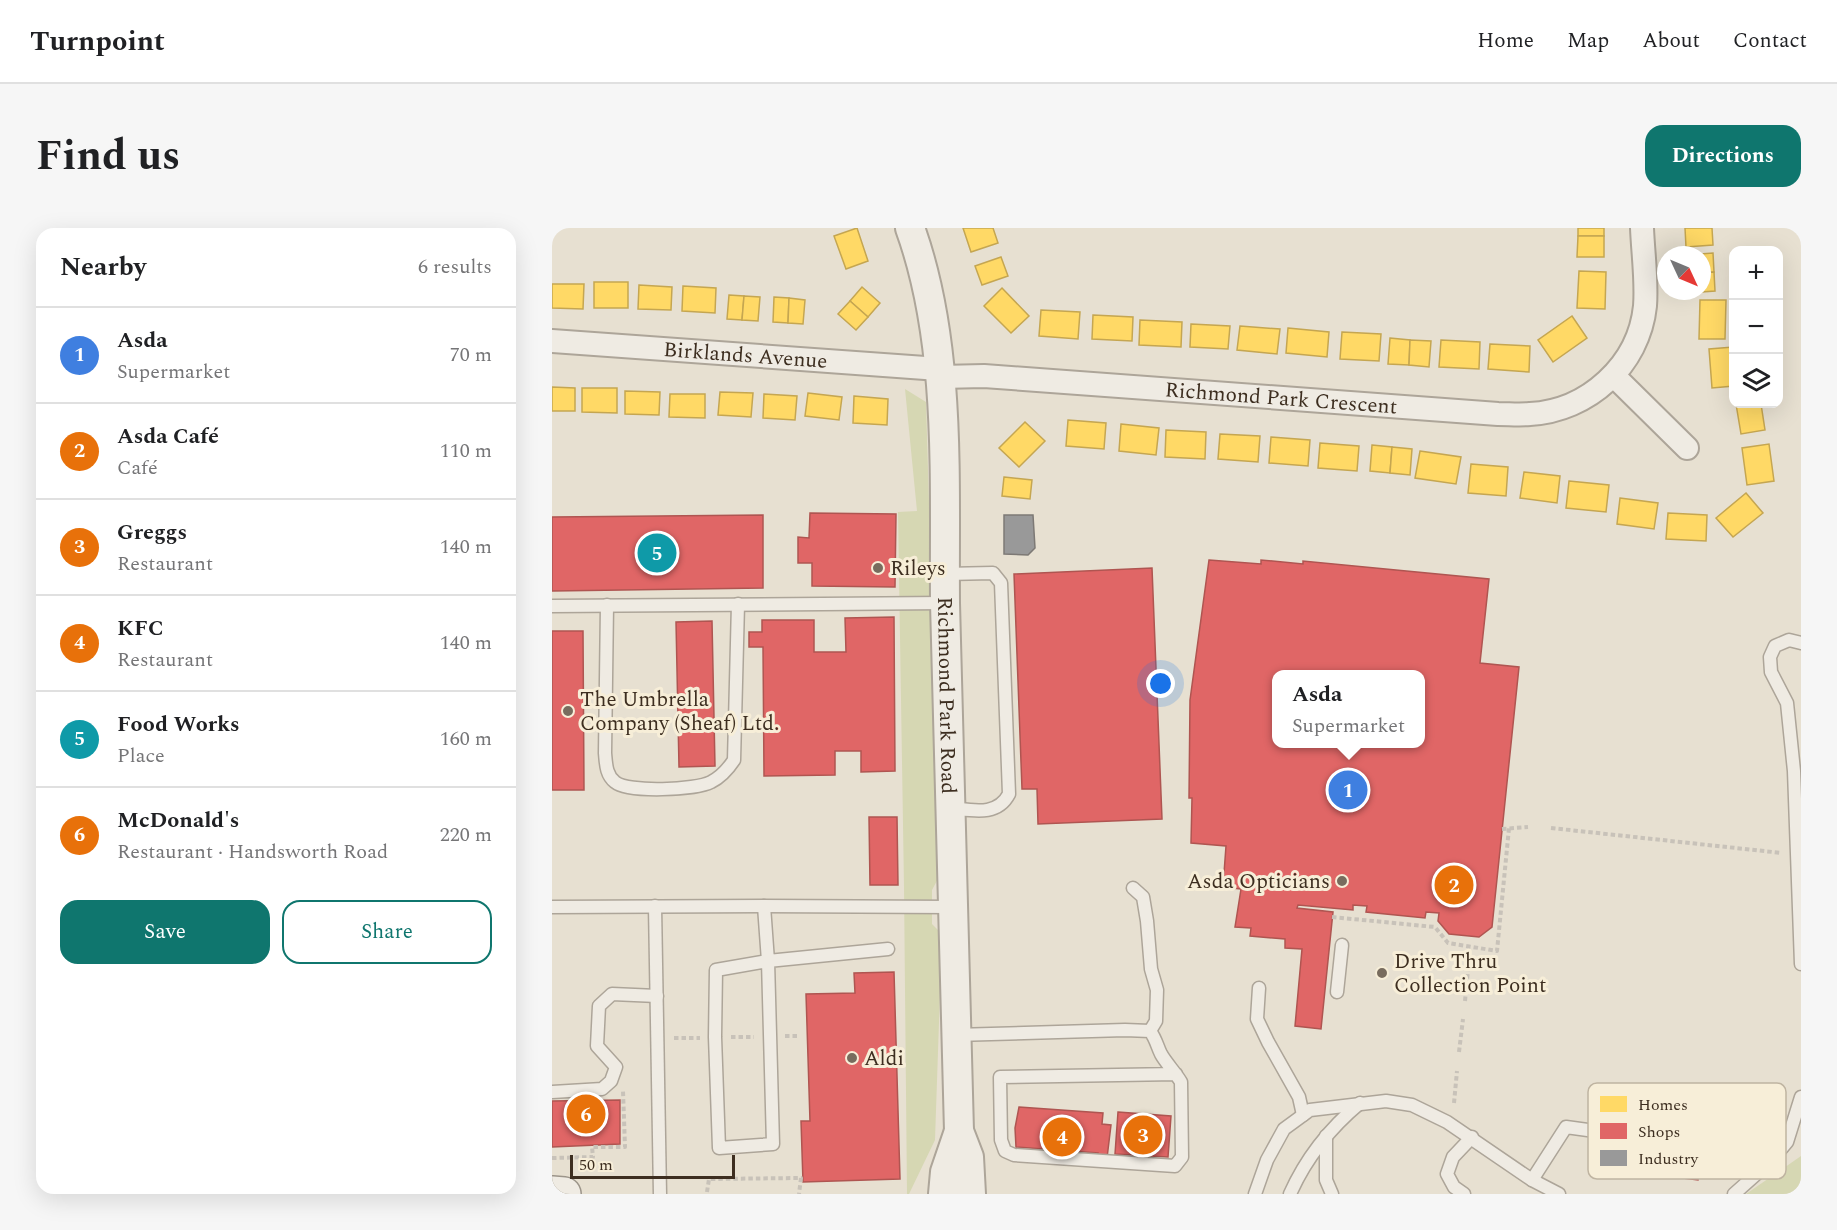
<!DOCTYPE html>
<html lang="en">
<head>
<meta charset="utf-8">
<style>
	:root { --surface:#fff; --page:#f6f6f6; --text:#202124; --muted:#757577; --line:#e0e0e0; --accent:#0f766e }
	body { margin:0; font-family:Spectral,serif; background:var(--page); color:var(--text) }
	.controls { position:absolute; right:18px; top:18px; display:grid; overflow:hidden; border-radius:12px; box-shadow:0 6px 24px #0002 }
	.controls button { width:54px; height:54px; display:grid; place-items:center; padding:0; border:0; border-bottom:2px solid var(--line); background:var(--surface); color:var(--text); font:30px sans-serif }
	.compass { position:absolute; left:1105px; top:18px; width:54px; height:54px; border-radius:50%; background:var(--surface); box-shadow:0 6px 24px #0002; rotate:134deg }
	.scale { position:absolute; left:18px; bottom:15px; width:165px; box-sizing:border-box; padding-left:6px; border:3px solid #3d2e20; border-top:0; font-size:16px; line-height:21px; white-space:nowrap; color:#3d2e20; -webkit-text-stroke:4px #f7eed8; paint-order:stroke }
	.you { position:absolute; left:609px; top:456px; width:21px; height:21px; margin:-15px; border:4px solid #fff; border-radius:50%; background:#1a73e8; box-shadow:0 0 0 9px #1a73e833 }
	.badge { display:grid; place-items:center; width:39px; height:39px; border-radius:50%; background:var(--accent); color:#fff; font-size:20px; font-weight:700 }
	.pin { position:absolute; translate:-50% -50%; border:3px solid #fff; box-shadow:0 2px 6px #0006 }
	.popup { position:absolute; left:720px; top:442px; width:153px; height:78px; box-sizing:border-box; display:grid; place-content:center; border-radius:12px; background:var(--surface); filter:drop-shadow(0 2px 4px #0005); font-size:20px; white-space:nowrap; color:var(--muted) }
	.popup b { font-size:22px; color:var(--text) }
	.popup::after { content:''; position:absolute; left:50%; top:100%; margin-left:-12px; border:12px solid transparent; border-top-color:var(--surface) }
	.list { margin:0; padding:0; list-style:none }
	h2 { display:flex; justify-content:space-between; align-items:center; height:78px; margin:0; padding:0 24px; font-size:26px }
	h2 small { font-size:20px; font-weight:400; color:var(--muted) }
	.list li { display:grid; grid-template-columns:39px 1fr auto; gap:18px; align-items:center; box-sizing:border-box; height:96px; padding:0 24px; border-top:2px solid var(--line) }
	.list b { display:block; font-size:22px; white-space:nowrap }
	.list p { margin:0; font-size:20px; white-space:nowrap; color:var(--muted) }
	.list em { font-size:20px; font-style:normal; color:var(--muted) }
	.actions { display:flex; gap:12px; padding:18px 24px }
	.actions a { flex:1; padding:14px 0; border:2px solid var(--accent); border-radius:18px; text-align:center; font-size:21px; color:var(--accent) }
	.actions .main { background:var(--accent); color:#fff }
	.icon { flex:none; width:33px; height:33px; fill:none; stroke:currentColor; stroke-width:2; stroke-linecap:round; stroke-linejoin:round }
	.map { position:relative; flex:none; width:1249px; height:966px; overflow:hidden; border-radius:18px }
	header { display:flex; align-items:center; gap:36px; box-sizing:border-box; height:84px; padding:0 30px; background:var(--surface); border-bottom:2px solid var(--line) }
	header strong { font-size:28px }
	nav { display:flex; gap:33px; margin-inline-start:auto; font-size:21px }
	.intro { display:flex; align-items:center; justify-content:space-between; box-sizing:border-box; height:144px; padding:0 36px }
	h1 { margin:0; font-size:42px }
	.button { padding:15px 27px; border-radius:18px; background:var(--accent); color:#fff; font-size:21px; font-weight:700 }
	main { display:flex; gap:36px; padding:0 36px }
	aside { flex:1; background:var(--surface); border-radius:18px; box-shadow:0 6px 24px #0002 }
	.map>svg:first-child { display:block }
	.green { fill:#d6d7b3 }
	.homes { fill:#ffd966; stroke:#c5a651; stroke-width:1.5 }
	.shops { fill:#e06666; stroke:#af5551; stroke-width:1.5; fill-rule:evenodd }
	.industry { fill:#999; stroke:#7d7975; stroke-width:1.5 }
	.lines { fill:none; stroke-linecap:round; stroke-linejoin:round }
	.service-casing { stroke:#ada599; stroke-width:15 }
	.minor-casing { stroke:#ada599; stroke-width:26 }
	.tertiary-casing { stroke:#ada599; stroke-width:32 }
	.secondary-casing { stroke:#9c958a; stroke-width:36 }
	.path { stroke:#c8c2b9; stroke-width:4; stroke-dasharray:4.5 3; stroke-linecap:butt }
	.service { stroke:#efebe3; stroke-width:12 }
	.minor { stroke:#efebe3; stroke-width:22 }
	.tertiary { stroke:#efebe3; stroke-width:28 }
	.secondary { stroke:#efebe3; stroke-width:33 }
	.poi-dot { fill:#786c5e; stroke:#f7eed8; stroke-width:2 }
	.labels { text-anchor:middle; stroke-width:6; stroke-linejoin:round; paint-order:stroke }
	.street-label { font-size:21px; fill:#3d2e20; stroke:#f7eed8 }
	.poi-label { font-size:21px; fill:#3d2e20; stroke:#f7eed8; text-anchor:start }
	.key { fill:#f7eed8; stroke:#bfb4a1; stroke-width:1.5 }
	.key-label { font-size:16px; fill:#3d2e20 }
</style>
</head>
<body>
<header>
<strong>Turnpoint</strong>
<nav><a>Home</a><a>Map</a><a>About</a><a>Contact</a></nav>
</header>
<div class="intro"><h1>Find us</h1><a class="button">Directions</a></div>
<main>
<aside>
<h2>Nearby<small>6 results</small></h2>
<ul class="list">
<li><span class="badge" style="background:#3f7fe0">1</span><div><b>Asda</b><p>Supermarket</p></div><em>70 m</em></li>
<li><span class="badge" style="background:#e8710a">2</span><div><b>Asda Café</b><p>Café</p></div><em>110 m</em></li>
<li><span class="badge" style="background:#e8710a">3</span><div><b>Greggs</b><p>Restaurant</p></div><em>140 m</em></li>
<li><span class="badge" style="background:#e8710a">4</span><div><b>KFC</b><p>Restaurant</p></div><em>140 m</em></li>
<li><span class="badge" style="background:#0f9aa8">5</span><div><b>Food Works</b><p>Place</p></div><em>160 m</em></li>
<li><span class="badge" style="background:#e8710a">6</span><div><b>McDonald's</b><p>Restaurant · Handsworth Road</p></div><em>220 m</em></li>
</ul>
<div class="actions"><a class="main">Save</a><a>Share</a></div>
</aside>
<div class="map">
<svg width="1249" height="966" viewBox="0 0 1249 966">
	<rect width="100%" height="100%" fill="#e7e0d1"/>
	<g class="green">
		<polygon points="353,161 374,174 388,647 380,662 380,696 390,706 383,912 357,966 355,966 352,659 346,284 365,283"/>
		<polygon points="1249,928 1249,966 1194,966"/>
	</g>
	<g class="homes">
		<polygon points="305,0 316,33 294,41 282,8"/>
		<polygon points="411,0 441,0 446,15 419,24"/>
		<rect x="1026" y="0" width="26" height="8"/>
		<polygon points="1133,0 1160,0 1161,17 1134,19"/>
		<polygon points="1026,8 1052,8 1052,29 1025,29"/>
		<polygon points="1161,25 1162,44 1150,45 1150,27 1134,27"/>
		<polygon points="449,29 456,48 430,57 423,38"/>
		<polygon points="1027,43 1054,44 1053,81 1025,80"/>
		<polygon points="1162,44 1163,63 1136,65 1136,63 1150,63 1150,45"/>
		<rect x="42" y="54" width="34" height="26"/>
		<polygon points="0,56 32,56 31,81 0,80"/>
		<polygon points="87,57 120,59 119,82 86,81"/>
		<polygon points="131,58 164,60 163,85 130,83"/>
		<polygon points="310,59 328,75 316,89 298,73"/>
		<polygon points="450,60 477,88 459,105 432,78"/>
		<polygon points="177,67 192,68 190,92 175,91"/>
		<polygon points="192,68 208,69 206,93 190,92"/>
		<polygon points="222,69 237,70 236,95 221,94"/>
		<polygon points="237,70 253,72 251,96 236,95"/>
		<polygon points="1148,72 1174,72 1173,111 1147,111"/>
		<polygon points="298,73 316,89 304,102 286,86"/>
		<polygon points="489,82 528,84 526,111 487,108"/>
		<polygon points="541,87 581,89 580,113 540,111"/>
		<polygon points="1020,88 1035,110 1001,134 986,112"/>
		<polygon points="588,92 630,94 629,119 587,117"/>
		<polygon points="639,96 678,98 676,121 638,119"/>
		<polygon points="688,98 728,101 725,126 685,122"/>
		<polygon points="736,100 777,104 775,129 734,125"/>
		<polygon points="790,104 829,106 827,133 788,131"/>
		<polygon points="838,110 858,112 857,137 836,136"/>
		<polygon points="858,112 879,113 877,139 857,137"/>
		<polygon points="889,112 928,114 927,141 887,139"/>
		<polygon points="938,116 978,118 977,144 936,141"/>
		<polygon points="1181,119 1182,158 1160,160 1157,121"/>
		<polygon points="0,159 23,160 23,183 0,183"/>
		<polygon points="30,160 65,160 65,185 30,184"/>
		<polygon points="73,163 108,164 107,187 73,186"/>
		<polygon points="168,164 201,165 199,189 166,187"/>
		<polygon points="256,165 290,169 287,192 253,188"/>
		<polygon points="118,166 153,166 153,190 117,189"/>
		<polygon points="212,166 245,168 243,192 211,190"/>
		<polygon points="302,168 336,171 335,197 301,195"/>
		<polygon points="1184,176 1209,176 1213,202 1189,206"/>
		<polygon points="516,192 554,195 552,221 514,218"/>
		<polygon points="473,194 493,213 467,239 447,220"/>
		<polygon points="569,196 607,200 604,227 567,223"/>
		<polygon points="614,202 654,204 653,231 613,229"/>
		<polygon points="668,206 708,208 706,234 666,231"/>
		<polygon points="719,209 758,212 756,238 717,235"/>
		<polygon points="768,215 807,218 805,243 766,240"/>
		<polygon points="1217,216 1222,253 1195,257 1190,220"/>
		<polygon points="820,217 840,219 838,245 818,243"/>
		<polygon points="840,219 860,221 858,247 838,245"/>
		<polygon points="868,223 909,229 904,256 863,250"/>
		<polygon points="919,236 956,239 954,268 916,265"/>
		<polygon points="972,244 1008,248 1005,275 968,270"/>
		<polygon points="452,249 480,252 478,271 450,268"/>
		<polygon points="1017,253 1057,257 1054,284 1014,280"/>
		<polygon points="1194,265 1211,285 1181,309 1164,290"/>
		<polygon points="1068,270 1106,275 1102,301 1065,296"/>
		<polygon points="1116,285 1155,287 1154,313 1114,311"/>
	</g>
	<g class="shops">
		<polygon points="258,285 344,286 343,359 260,358 260,335 246,335 246,309 257,310"/>
		<polygon points="211,287 211,360 0,363 0,289"/>
		<path d="M657 332 709 336V332L751 336V333L937 351 928 435 967 439 940 699 927 709 897 706 886 693 887 685 874 684 873 690 814 684 815 678 801 677V682L746 677 745 680 781 684 769 801 743 798 750 721 733 720V711L698 708 699 700 683 699 689 661 671 659 674 618 639 615 640 570H637L638 472ZM724 446H868V516H724Z"/>
		<polygon points="600,340 610,591 486,596 485,561 470,561 462,346"/>
		<polygon points="342,389 343,543 309,544 309,523 283,523 283,547 212,548 211,419 197,419 197,404 210,404 210,392 262,392 262,424 294,424 293,390"/>
		<polygon points="160,393 163,538 127,539 124,394"/>
		<polygon points="0,403 31,403 32,562 0,562"/>
		<polygon points="317,589 345,589 346,657 318,657"/>
		<polygon points="342,744 348,951 251,954 249,893 258,893 254,766 303,765 302,745"/>
		<polygon points="1056,871 1096,875 1088,946 1048,942"/>
		<polygon points="68,872 68,916 0,919 0,873"/>
		<polygon points="467,879 551,885 550,896 559,897 555,930 545,929 546,925 464,919 463,900"/>
		<polygon points="566,884 619,888 616,929 563,926"/>
		<polygon points="1120,906 1151,910 1146,952 1115,948"/>
	</g>
	<polygon class="industry" points="452,287 481,287 483,320 476,327 452,326"/>
	<g class="lines">
		<g class="service-casing">
			<g id="service">
				<path d="M393 346 441 345 449 355 457 566C445 589 420 582 398 580"/>
				<path d="M55 377 53 525C54 536 54 547 63 554 76 565 144 562 159 554 169 549 176 541 182 532L186 376"/>
				<polyline points="0,378 393,375"/>
				<polyline points="1249,415 1237,412 1223,418 1218,429 1219,444 1235,475 1242,543 1249,736"/>
				<polyline points="581,660 591,669 595,693 599,741 605,762 604,793 598,803"/>
				<polyline points="103,678 108,966"/>
				<polyline points="212,678 216,733 221,916 167,920 163,809 164,742 216,733 336,721"/>
				<polyline points="0,679 212,678 400,679"/>
				<polyline points="707,760 705,791 716,814 747,869 751,887"/>
				<polyline points="785,764 790,717"/>
				<path d="M403 807 573 802 598 803C604 811 605 818 609 826 614 835 623 844 629 854L630 929 623 938 462 927 453 923 449 912 448 849 624 846"/>
				<polyline points="0,864 50,861 59,853 64,839 45,818 47,778 60,766 105,768"/>
				<polyline points="774,908 774,952 780,966"/>
				<polyline points="980,952 1014,899 1108,912 1112,885 1173,896 1219,933"/>
				<polyline points="703,966 715,932 732,901 758,882 834,873 860,877 895,894 980,952 1007,966"/>
				<path d="M738 966C754 930 778 900 808 875"/>
				<polyline points="912,966 902,959 895,946 901,929 920,909"/>
				<polyline points="1182,966 1219,933 1235,914 1249,869"/>
			</g>
		</g>
		<g class="minor-casing">
			<g id="minor">
				<path id="s1" d="M0 113 387 141"/>
				<polyline points="1062,148 1135,220"/>
				<path id="s2" d="M388 149 432 148 946 186C957 186 968 187 978 186 1036 183 1087 137 1093 78 1095 53 1091 25 1090 0"/>
			</g>
		</g>
		<g class="tertiary-casing">
			<g id="tertiary">
				<path id="s3" d="M358 0C400 116 392 253 393 375 396 551 401 727 407 903L417 929 419 966"/>
				<polyline points="391,966 393,944 407,903"/>
			</g>
		</g>
		<g class="secondary-casing">
			<polyline id="secondary" points="0,965 12,966"/>
		</g>
		<g class="path">
			<polyline points="999,600 1230,625"/>
			<polyline points="950,601 976,599"/>
			<polyline points="780,689 883,699 896,715 945,723 957,600"/>
			<polyline points="913,773 916,742"/>
			<polyline points="233,808 247,808"/>
			<polyline points="179,809 202,809"/>
			<polyline points="122,810 148,810"/>
			<polyline points="907,824 911,791"/>
			<polyline points="902,875 905,843"/>
			<polyline points="0,930 41,929 40,919 73,919 71,863"/>
			<polyline points="155,964 157,951 249,950 247,966"/>
		</g>
		<use href="#service" class="service"/>
		<use href="#minor" class="minor"/>
		<use href="#tertiary" class="tertiary"/>
		<use href="#secondary" class="secondary"/>
	</g>
	<g class="poi-dot">
		<circle cx="326" cy="340" r="6"/>
		<circle cx="16" cy="483" r="6"/>
		<circle cx="790" cy="653" r="6"/>
		<circle cx="830" cy="745" r="6"/>
		<circle cx="300" cy="830" r="6"/>
	</g>
	<g class="labels">
		<g class="street-label">
			<text dy="7" stroke="none"><textPath href="#s1" startOffset="194">Birklands Avenue</textPath></text>
			<text dy="7" stroke="none"><textPath href="#s2" startOffset="342">Richmond Park Crescent</textPath></text>
			<text dy="7" stroke="none"><textPath href="#s3" startOffset="471">Richmond Park Road</textPath></text>
		</g>
		<g class="poi-label">
			<text x="338" y="347">Rileys</text>
			<text x="28" y="478">The Umbrella<tspan x="28" dy="24">Company (Sheaf) Ltd.</tspan></text>
			<text x="778" y="660" text-anchor="end">Asda Opticians</text>
			<text x="842" y="740">Drive Thru<tspan x="842" dy="24">Collection Point</tspan></text>
			<text x="312" y="837">Aldi</text>
		</g>
	</g>
	<rect x="1036" y="855" width="198" height="96" rx="9" class="key"/>
	<rect x="1048" y="868" width="27" height="16" fill="#ffd966"/>
	<rect x="1048" y="895" width="27" height="16" fill="#e06666"/>
	<rect x="1048" y="922" width="27" height="16" fill="#999"/>
	<g class="key-label">
		<text x="1086" y="882">Homes</text>
		<text x="1086" y="909">Shops</text>
		<text x="1086" y="936">Industry</text>
	</g>
</svg>
<div class="controls">
<button>+</button>
<button>−</button>
<button><svg class="icon" aria-label="layers" viewBox="0 0 24 24"><path d="M12 4l9 5-9 5-9-5zM3 14l9 5 9-5"/></svg></button>
</div>
<svg class="compass" viewBox="-18 -18 36 36"><path d="M0-13l5 13h-10z" fill="#e53935"/><path d="M0 13l5-13h-10z" fill="#757577"/></svg>
<div class="scale">50 m</div>
<div class="you"></div>
<div class="pin badge" style="left:796px;top:562px;background:#3f7fe0">1</div>
<div class="popup"><b>Asda</b>Supermarket</div>
<div class="pin badge" style="left:902px;top:657px;background:#e8710a">2</div>
<div class="pin badge" style="left:591px;top:907px;background:#e8710a">3</div>
<div class="pin badge" style="left:510px;top:909px;background:#e8710a">4</div>
<div class="pin badge" style="left:105px;top:325px;background:#0f9aa8">5</div>
<div class="pin badge" style="left:34px;top:886px;background:#e8710a">6</div>
</div>
</main>
</body>
</html>
